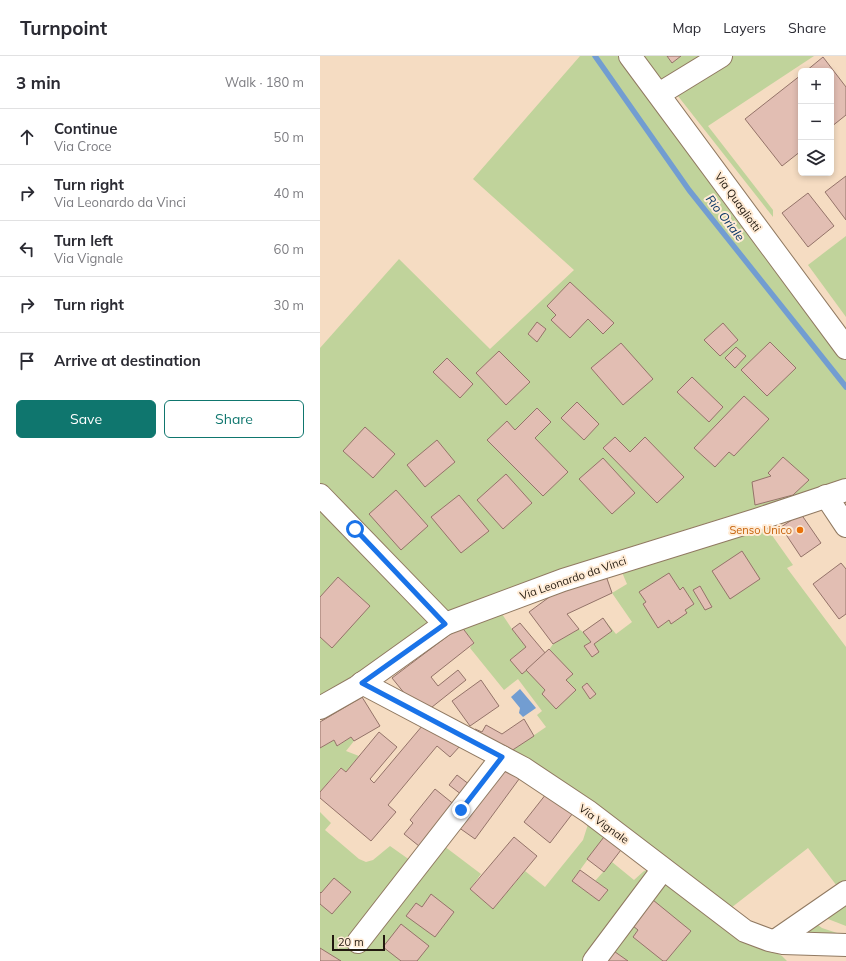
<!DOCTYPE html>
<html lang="en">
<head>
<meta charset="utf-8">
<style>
	:root { --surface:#fff; --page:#f2f2f3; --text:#2b2b33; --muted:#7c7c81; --line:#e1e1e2; --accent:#0f766e }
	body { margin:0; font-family:Mulish,sans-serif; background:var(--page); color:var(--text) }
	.controls { position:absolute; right:12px; top:12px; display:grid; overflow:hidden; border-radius:6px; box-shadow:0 2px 6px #0003 }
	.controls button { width:36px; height:36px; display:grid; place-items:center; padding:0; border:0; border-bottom:1px solid var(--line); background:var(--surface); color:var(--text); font:20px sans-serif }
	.scale { position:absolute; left:12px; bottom:10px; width:53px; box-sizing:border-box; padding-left:4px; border:2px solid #22190f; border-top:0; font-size:11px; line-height:14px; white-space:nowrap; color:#22190f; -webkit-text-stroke:3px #ffebd5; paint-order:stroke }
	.stop { position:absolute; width:12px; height:12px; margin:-9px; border:3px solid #1a73e8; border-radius:50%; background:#fff }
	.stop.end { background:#1a73e8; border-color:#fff; box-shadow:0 1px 4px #0008 }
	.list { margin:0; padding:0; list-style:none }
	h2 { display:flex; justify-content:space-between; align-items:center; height:52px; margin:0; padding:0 16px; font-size:17px }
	h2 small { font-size:13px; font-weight:400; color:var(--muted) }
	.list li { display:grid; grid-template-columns:26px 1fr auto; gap:12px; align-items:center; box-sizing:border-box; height:56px; padding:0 16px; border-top:1px solid var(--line) }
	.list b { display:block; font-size:15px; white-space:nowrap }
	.list p { margin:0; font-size:13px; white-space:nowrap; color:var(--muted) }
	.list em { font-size:13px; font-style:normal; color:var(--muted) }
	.actions { display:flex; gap:8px; padding:12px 16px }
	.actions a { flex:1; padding:9px 0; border:1px solid var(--accent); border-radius:6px; text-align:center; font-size:14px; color:var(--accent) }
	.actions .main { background:var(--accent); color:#fff }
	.icon { flex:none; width:22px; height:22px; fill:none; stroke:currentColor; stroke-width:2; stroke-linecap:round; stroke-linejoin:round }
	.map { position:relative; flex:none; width:526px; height:905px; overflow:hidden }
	header { display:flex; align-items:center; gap:24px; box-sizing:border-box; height:56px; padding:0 20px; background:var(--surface); border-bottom:1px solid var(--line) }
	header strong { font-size:19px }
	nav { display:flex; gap:22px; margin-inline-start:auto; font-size:14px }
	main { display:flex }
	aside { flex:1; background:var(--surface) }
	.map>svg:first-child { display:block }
	.green { fill:#c0d39b }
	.water { fill:#729dd1 }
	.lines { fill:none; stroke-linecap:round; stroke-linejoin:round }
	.stream { stroke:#729dd1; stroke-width:5.5 }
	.building { fill:#e2beb3; stroke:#947369 }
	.minor-casing { stroke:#907961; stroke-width:24 }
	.minor { stroke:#fff; stroke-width:22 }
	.route { stroke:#1a73e8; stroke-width:5 }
	.food-dot { fill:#e8710a; stroke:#ffebd5; stroke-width:1.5 }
	.labels { text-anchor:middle; stroke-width:4; stroke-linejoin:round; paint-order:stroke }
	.street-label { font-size:11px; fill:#22190f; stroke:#ffebd5 }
	.food-label { font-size:11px; fill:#c56008; stroke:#ffebd5; text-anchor:end }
	.water-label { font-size:12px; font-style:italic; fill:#0a3768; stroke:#ffebd5 }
</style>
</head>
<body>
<header>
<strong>Turnpoint</strong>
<nav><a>Map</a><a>Layers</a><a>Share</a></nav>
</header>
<main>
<aside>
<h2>3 min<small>Walk · 180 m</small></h2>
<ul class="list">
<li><svg class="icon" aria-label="ahead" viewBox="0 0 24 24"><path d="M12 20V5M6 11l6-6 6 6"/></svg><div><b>Continue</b><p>Via Croce</p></div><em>50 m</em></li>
<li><svg class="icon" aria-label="right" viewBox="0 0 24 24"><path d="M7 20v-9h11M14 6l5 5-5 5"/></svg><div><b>Turn right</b><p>Via Leonardo da Vinci</p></div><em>40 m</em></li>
<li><svg class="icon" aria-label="left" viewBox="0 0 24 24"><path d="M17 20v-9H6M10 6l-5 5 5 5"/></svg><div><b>Turn left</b><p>Via Vignale</p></div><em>60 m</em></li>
<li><svg class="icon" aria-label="right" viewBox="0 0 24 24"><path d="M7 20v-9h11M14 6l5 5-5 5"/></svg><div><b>Turn right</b></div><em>30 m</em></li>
<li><svg class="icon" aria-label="arrive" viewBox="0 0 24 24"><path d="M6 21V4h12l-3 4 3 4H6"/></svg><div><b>Arrive at destination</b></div></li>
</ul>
<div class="actions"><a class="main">Save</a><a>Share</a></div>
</aside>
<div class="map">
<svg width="526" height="905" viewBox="0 0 526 905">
	<rect width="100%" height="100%" fill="#f5dcc2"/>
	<g class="green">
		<polygon points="260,0 303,0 402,141 526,303 526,428 403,462 237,514 124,558 0,432 0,292 79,203 170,293 254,214 153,123"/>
		<polygon points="321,0 387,0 342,28"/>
		<polygon points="413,0 494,0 388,70 453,154 453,161 354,35"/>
		<polygon points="526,180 526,261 488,209"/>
		<polygon points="0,442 118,564 0,643"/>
		<polygon points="444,468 473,509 467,512 526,591 526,830 520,834 488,792 407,855 188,697 226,671 217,659 222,655 198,623 184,634 150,592 154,586 143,573 182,558 192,573 206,591 190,604 226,598 233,588 259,573 263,576 283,562 296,578 312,566 292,537 307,528 301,514"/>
		<polygon points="31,681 34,685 26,695 39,700 26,716 20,712 0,736 0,692 14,684 18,690"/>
		<polygon points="0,756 11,767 5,774 39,803 46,806 53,804 70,790 94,807 124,790 161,818 150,833 173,853 205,815 225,831 263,784 270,762 287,777 252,825 279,845 288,834 275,825 292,806 314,824 324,815 331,813 425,880 462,900 467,905 0,905"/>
		<polygon points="526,842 526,870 508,863 508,854"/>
		<polygon points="492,865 502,872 526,880 478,882"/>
	</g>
	<polygon class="water" points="200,633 216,652 203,661 199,657 200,652 191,641"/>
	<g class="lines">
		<polyline class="stream" points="275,0 369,134 526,331"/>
	</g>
	<g class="building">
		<polygon points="347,0 361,0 352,7"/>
		<polygon points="503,1 526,31 526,59 511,71 511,15 486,15"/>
		<polygon points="481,19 481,95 462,110 425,63"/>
		<polygon points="526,120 526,164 505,136"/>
		<polygon points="488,137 514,170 488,191 462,157"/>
		<polygon points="250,226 294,267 283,278 268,263 250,282 231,264 236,259 227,250"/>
		<polygon points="217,266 226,273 217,286 208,278"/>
		<polygon points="403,267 418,284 400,300 384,284"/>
		<polygon points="450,286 476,312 447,340 421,314"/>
		<polygon points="301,287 333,323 303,349 271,312"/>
		<polygon points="416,291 426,300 415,312 405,302"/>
		<polygon points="179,295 210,326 186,349 156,317"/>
		<polygon points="127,302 153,328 140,342 113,316"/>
		<polygon points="372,321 403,351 389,366 357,336"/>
		<polygon points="424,340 449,363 414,400 409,396 395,411 374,392"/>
		<polygon points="257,346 279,368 264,384 241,362"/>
		<polygon points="217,352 231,366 215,382 248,416 223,440 167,384 187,365 195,374"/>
		<polygon points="45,371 75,398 53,422 23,395"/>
		<polygon points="295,381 310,396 325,381 364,421 337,447 283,392"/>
		<polygon points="117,384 135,406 105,431 87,409"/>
		<polygon points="463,401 489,424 473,439 435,449 432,426 451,420 448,417"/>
		<polygon points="283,402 315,437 292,458 259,423"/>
		<polygon points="186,418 212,447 183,473 157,444"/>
		<polygon points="76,434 108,470 81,494 49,458"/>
		<polygon points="139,439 169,475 141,497 111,461"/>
		<polygon points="481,458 501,487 481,501 461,471"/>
		<polygon points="422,495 440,523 410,543 392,515"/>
		<polygon points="521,507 526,513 526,558 519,563 493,528"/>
		<polygon points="285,517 292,537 247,558 259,573 233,588 209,556 243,531"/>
		<polygon points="349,517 360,534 363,531 374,548 365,554 367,557 351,568 349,564 338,572 323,548 326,546 319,536"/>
		<polygon points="18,521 50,550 12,592 0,581 0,541"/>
		<polygon points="380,530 392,551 385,554 373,534"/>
		<polygon points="283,562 292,575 274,588 279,596 272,601 264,590 271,586 263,576"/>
		<polygon points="200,567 226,598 202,618 190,604 206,591 192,573"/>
		<polygon points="141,570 154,587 111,621 118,630 138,614 146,624 102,659 72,622"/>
		<polygon points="229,593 253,618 246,624 256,634 236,653 222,638 225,634 206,614"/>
		<polygon points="161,624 179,650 150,670 132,645"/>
		<polygon points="267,627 276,638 270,643 262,631"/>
		<polygon points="42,641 60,670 34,685 31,681 17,690 14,684 0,692 0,666"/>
		<polygon points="108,663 140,690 130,701 117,690 68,749 76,756 51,785 0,742 0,736 21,712 26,716 59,676 77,691 50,723 54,727"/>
		<polygon points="204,663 214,680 188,697 149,681 155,673 162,676 166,669 182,678"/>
		<polygon points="186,707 202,719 155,783 138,771"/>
		<polygon points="137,719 154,732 146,742 129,729"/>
		<polygon points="115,733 141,754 99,790 84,778 93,767 90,764"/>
		<polygon points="230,733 256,753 230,787 204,766"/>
		<polygon points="287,777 304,790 284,816 267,803"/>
		<polygon points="194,781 217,800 173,853 150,833"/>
		<polygon points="260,814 288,834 279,845 252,825"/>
		<polygon points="14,822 31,836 12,858 0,848 0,836 1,837"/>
		<polygon points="111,838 134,856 115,881 86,860 96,847 102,851"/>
		<polygon points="333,844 371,875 346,905 343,905 313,881 318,874 313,870"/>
		<polygon points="81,868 109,890 97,905 81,905 63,891"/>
		<polygon points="288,891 308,905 278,905"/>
		<polygon points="0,892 21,905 0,905"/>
	</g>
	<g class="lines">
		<g class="minor-casing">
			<g id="minor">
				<polyline points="310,0 526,292"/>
				<polyline points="339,38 401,0"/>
				<polyline points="0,439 125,568"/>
				<polyline points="506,440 526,470"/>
				<polyline points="42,627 203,712 269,756 425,875 449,884 463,887 526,889"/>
				<polyline points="0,652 37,631 125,568 243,524 436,464 526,434"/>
				<polyline points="455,885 526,836"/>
				<polyline points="38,886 182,701"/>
				<polyline points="274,905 343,813"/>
			</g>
		</g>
		<use href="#minor" class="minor"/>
	</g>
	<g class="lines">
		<polyline class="route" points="35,473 125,568 42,627 182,701 141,754"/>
	</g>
	<circle class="food-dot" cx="480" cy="474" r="4"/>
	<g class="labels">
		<g class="street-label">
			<text transform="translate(418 146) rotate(54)" y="4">Via Quagliotti</text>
			<text transform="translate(253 522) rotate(-19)" y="4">Via Leonardo da Vinci</text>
			<text transform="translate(284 768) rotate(36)" y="4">Via Vignale</text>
		</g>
		<g class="food-label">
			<text x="472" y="478">Senso Unico</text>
		</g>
		<g class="water-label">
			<text transform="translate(405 162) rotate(52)" y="4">Rio Oriale</text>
		</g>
	</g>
</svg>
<div class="controls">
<button>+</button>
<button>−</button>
<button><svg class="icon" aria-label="layers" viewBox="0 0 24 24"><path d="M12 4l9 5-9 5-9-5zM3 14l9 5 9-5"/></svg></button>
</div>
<div class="scale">20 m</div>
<div class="stop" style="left:35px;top:473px"></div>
<div class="stop end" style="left:141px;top:754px"></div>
</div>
</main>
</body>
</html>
